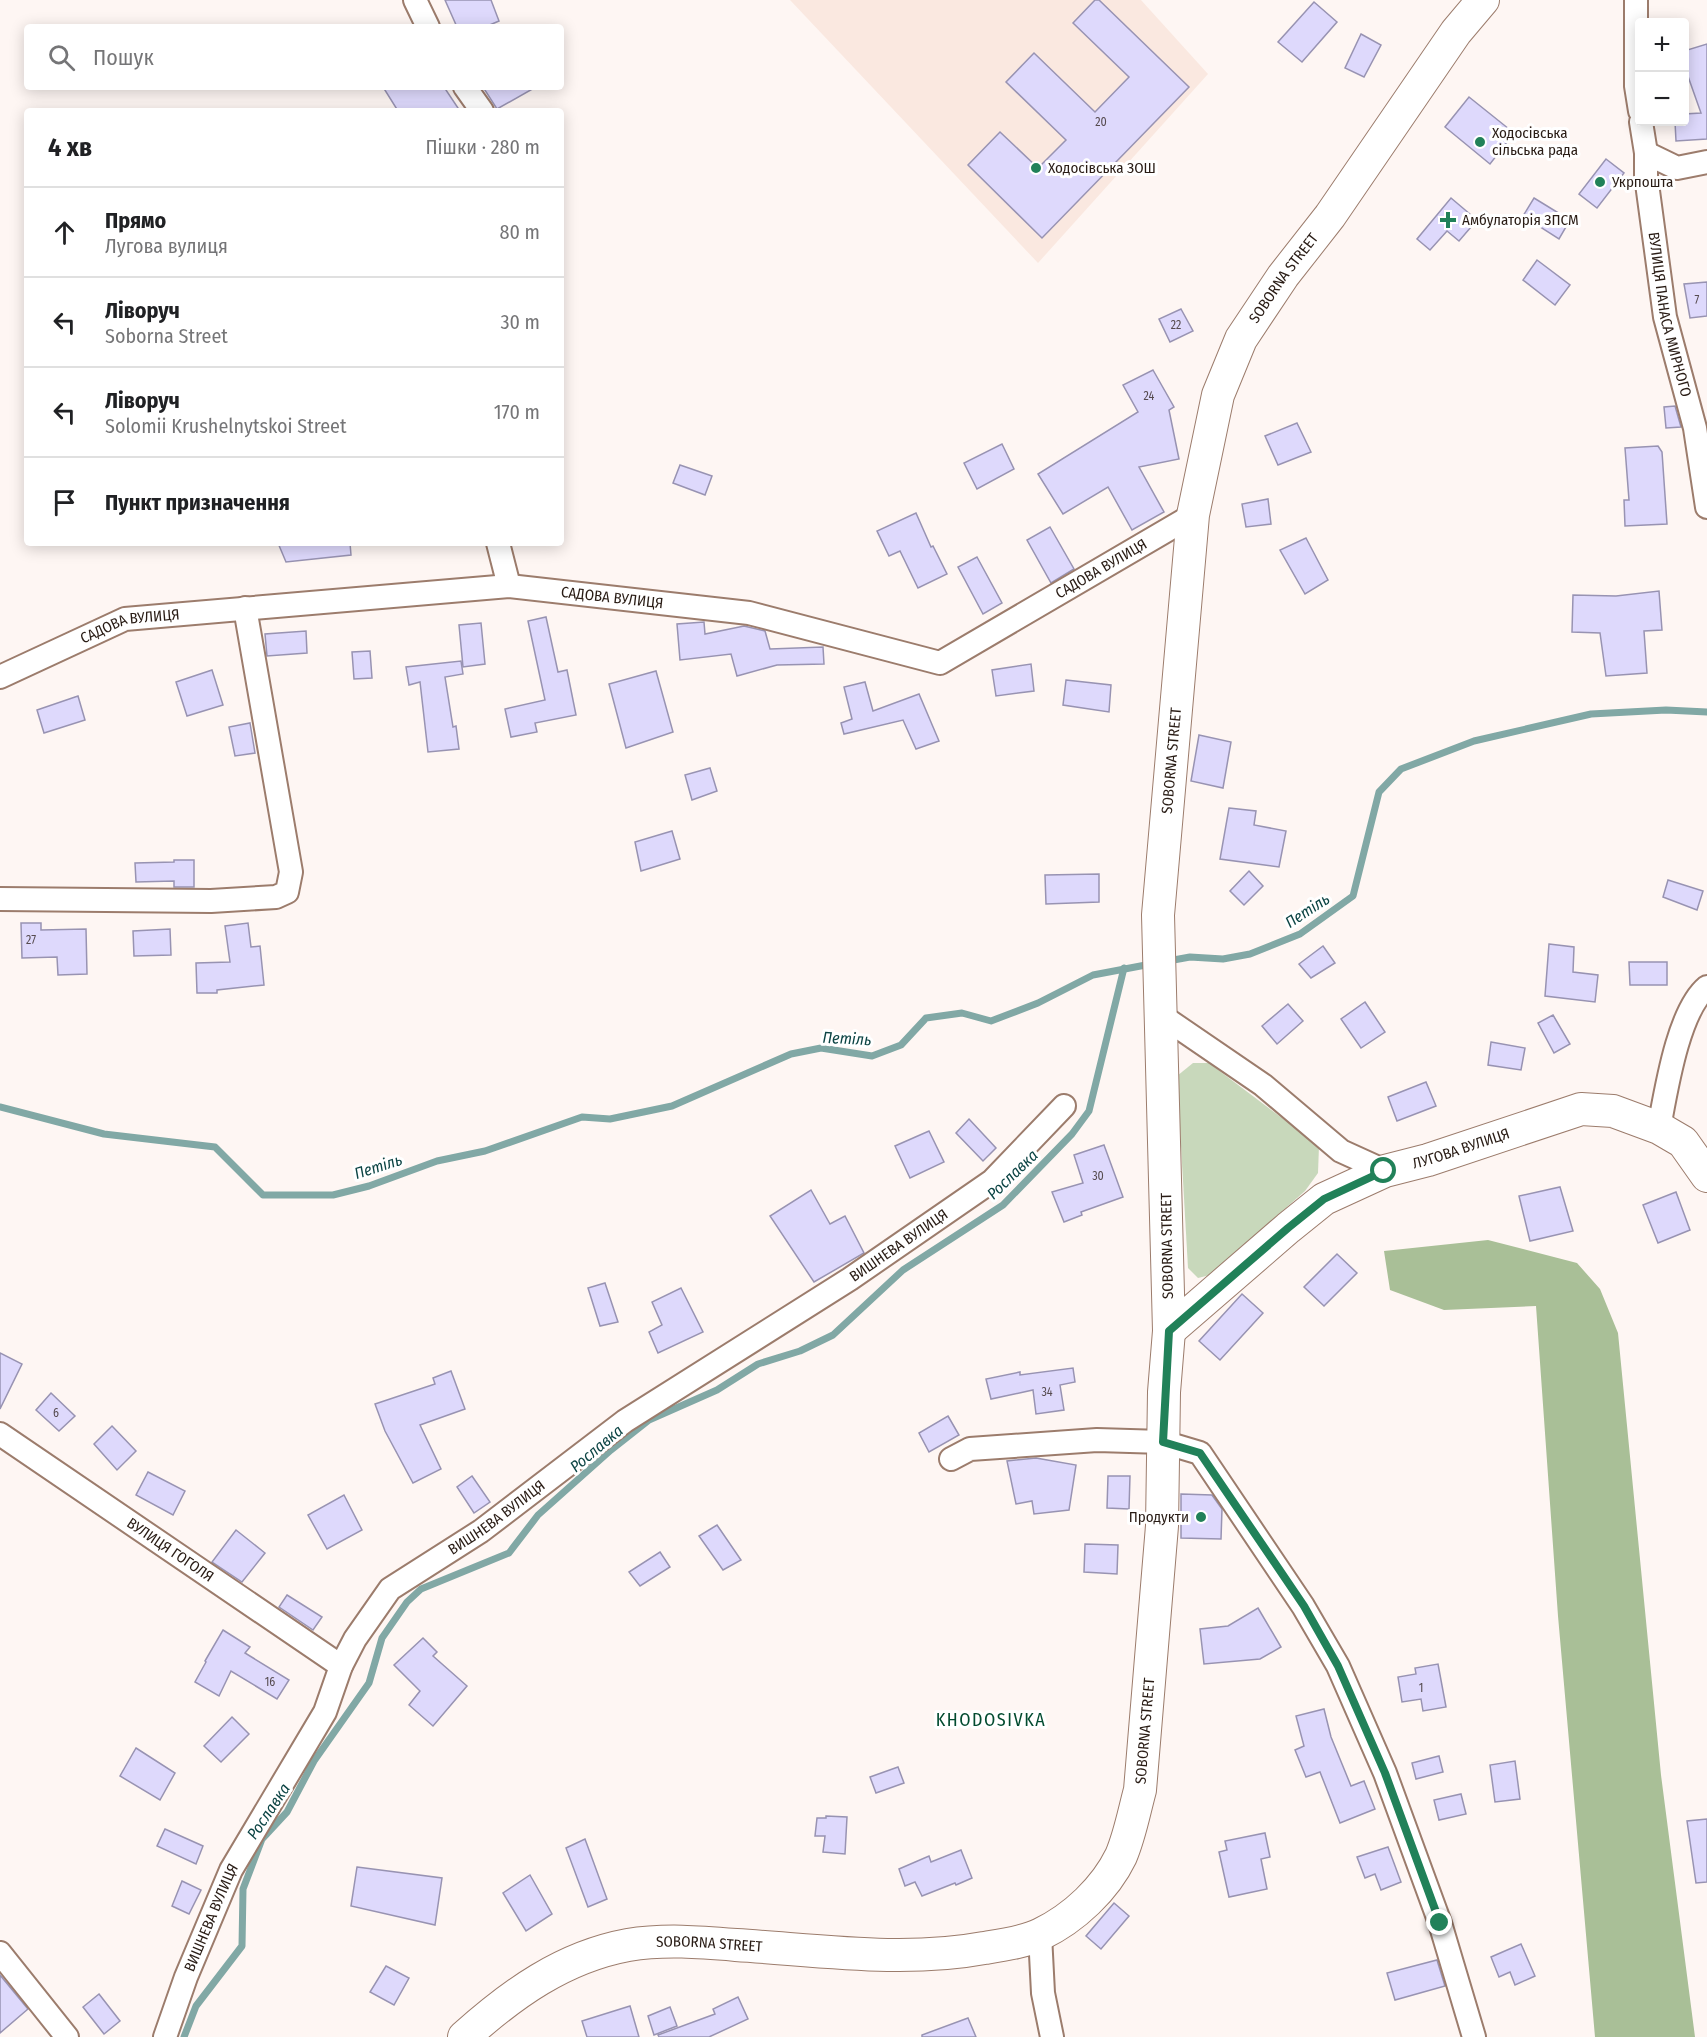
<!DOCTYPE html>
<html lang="uk">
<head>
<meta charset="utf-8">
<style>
	:root { --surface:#fff; --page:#f6f6f6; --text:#202124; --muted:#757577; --line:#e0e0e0 }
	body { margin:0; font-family:"Fira Sans Condensed",sans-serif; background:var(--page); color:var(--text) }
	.controls { position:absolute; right:18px; top:18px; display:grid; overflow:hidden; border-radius:6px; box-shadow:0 3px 15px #0003 }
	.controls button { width:54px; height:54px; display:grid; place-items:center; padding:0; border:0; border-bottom:2px solid var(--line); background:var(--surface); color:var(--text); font:30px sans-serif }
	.stop { position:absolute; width:18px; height:18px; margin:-14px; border:4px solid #218159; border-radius:50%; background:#fff }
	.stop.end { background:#218159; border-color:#fff; box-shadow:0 2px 6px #0008 }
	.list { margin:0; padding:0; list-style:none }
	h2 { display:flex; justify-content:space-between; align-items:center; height:78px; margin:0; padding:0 24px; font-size:26px }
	h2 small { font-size:20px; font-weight:400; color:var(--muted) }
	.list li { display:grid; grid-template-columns:39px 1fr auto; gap:18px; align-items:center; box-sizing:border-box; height:90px; padding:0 24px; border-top:2px solid var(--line) }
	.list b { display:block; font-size:22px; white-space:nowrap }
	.list p { margin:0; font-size:20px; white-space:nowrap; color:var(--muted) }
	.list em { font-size:20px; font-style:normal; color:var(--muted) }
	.icon { flex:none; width:33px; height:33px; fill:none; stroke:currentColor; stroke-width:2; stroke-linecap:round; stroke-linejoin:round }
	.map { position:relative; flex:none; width:1707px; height:2037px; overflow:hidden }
	.search { position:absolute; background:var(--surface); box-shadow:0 3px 15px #0003; left:24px; top:24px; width:540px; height:66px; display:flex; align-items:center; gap:15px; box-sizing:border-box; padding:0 21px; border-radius:6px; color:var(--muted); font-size:22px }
	.panel { position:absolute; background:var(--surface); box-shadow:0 3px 15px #0003; left:24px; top:108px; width:540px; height:438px; border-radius:6px }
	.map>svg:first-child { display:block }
	.built { fill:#fae8e0 }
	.green { fill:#c8d8bb }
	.forest { fill:#a9bf97 }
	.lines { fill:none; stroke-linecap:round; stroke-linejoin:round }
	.stream { stroke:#81a8a5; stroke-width:7 }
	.building { fill:#ded9fc; stroke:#9893b2; stroke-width:1.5 }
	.street-casing { stroke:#9c7c6c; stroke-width:26 }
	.secondary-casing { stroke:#9c7c6c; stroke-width:34 }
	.street { stroke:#fff; stroke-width:22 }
	.secondary { stroke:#fff; stroke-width:32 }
	.route { stroke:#218159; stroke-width:8 }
	.poi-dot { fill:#218159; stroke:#fff; stroke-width:2 }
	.labels { text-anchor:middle; stroke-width:6; stroke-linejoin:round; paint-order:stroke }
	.number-label { font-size:12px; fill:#564b4f }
	.poi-label { font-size:15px; fill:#291c15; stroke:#fff; text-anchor:start }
	.street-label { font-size:15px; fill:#291c15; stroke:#fff }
	.water-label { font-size:16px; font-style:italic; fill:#0c4444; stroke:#fff }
	.quarter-label { font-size:18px; letter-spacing:1.5px; fill:#024b30; stroke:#fff }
</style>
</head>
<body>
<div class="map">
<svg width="1707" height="2037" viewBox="0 0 1707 2037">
	<rect width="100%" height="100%" fill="#fef6f3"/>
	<polygon class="built" points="790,0 1141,0 1208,74 1038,263"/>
	<polygon class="green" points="1193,1063 1209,1063 1319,1146 1318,1173 1305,1191 1210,1275 1198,1278 1188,1268 1177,1076"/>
	<polygon class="forest" points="1488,1240 1577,1263 1600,1289 1618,1333 1661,1775 1695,2037 1595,2037 1558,1616 1536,1306 1444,1310 1390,1290 1384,1251"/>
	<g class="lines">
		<g class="stream">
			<polyline points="1168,961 1190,957 1223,959 1250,954 1300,934 1353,896 1379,792 1401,769 1474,741 1591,714 1666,710 1707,712"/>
			<polyline points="0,1107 104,1134 215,1147 263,1195 333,1195 369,1186 437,1161 485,1151 582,1117 610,1119 672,1106 791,1054 821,1048 872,1056 901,1045 926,1018 962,1013 991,1021 1038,1003 1093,975 1151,964"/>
			<polyline points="184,2037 196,2006 242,1946 243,1889 262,1839 287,1812 314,1761 369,1683 382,1638 407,1602 421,1589 509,1553 538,1515 611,1450 649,1420 717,1390 758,1364 800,1351 833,1335 903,1270 1003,1205 1072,1134 1089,1111 1124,968"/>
		</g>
	</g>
	<g class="building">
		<polygon points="445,0 491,0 499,21 485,27 457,27"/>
		<polygon points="1095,0 1099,0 1189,87 1042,238 968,165 1000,132 1038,168 1066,140 1006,82 1034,53 1095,112 1129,77 1073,23"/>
		<polygon points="1314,2 1337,22 1302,62 1278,42"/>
		<polygon points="1361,34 1381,45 1364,77 1345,68"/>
		<polygon points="1707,44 1707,139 1676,141 1675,122 1684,122 1684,114 1701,113 1684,65 1684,51"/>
		<polygon points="383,87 444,87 460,111 398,111"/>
		<polygon points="483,87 536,87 497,109"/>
		<polygon points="1469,97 1514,133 1490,164 1445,127"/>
		<polygon points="1606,159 1624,173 1597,208 1579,194"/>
		<polygon points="1451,198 1477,220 1459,241 1447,231 1430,250 1417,239"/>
		<polygon points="1534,198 1570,220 1559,239 1523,216"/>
		<polygon points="1537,260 1570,285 1555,305 1523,280"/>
		<polygon points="1707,282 1707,316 1690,318 1684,284"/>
		<polygon points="1181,309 1193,331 1170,342 1159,319"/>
		<polygon points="1153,370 1174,407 1169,410 1179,459 1139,467 1164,512 1132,530 1108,487 1063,514 1038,474 1138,412 1123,385"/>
		<polygon points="1675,406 1681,427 1666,428 1664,407"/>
		<polygon points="1297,423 1311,452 1278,465 1265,436"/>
		<polygon points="1002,444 1014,469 977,489 964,463"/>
		<polygon points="1658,446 1662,452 1667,524 1625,526 1624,500 1629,500 1625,448"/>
		<polygon points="680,465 712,476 705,495 673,483"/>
		<polygon points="1268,499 1271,524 1246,527 1242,504"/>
		<polygon points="916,513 931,547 933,546 947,574 918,588 900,551 889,556 877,531"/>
		<polygon points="1050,527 1074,569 1051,583 1027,540"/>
		<polygon points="1306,538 1328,580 1305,594 1280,550"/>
		<polygon points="278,543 350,543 351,555 286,562"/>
		<polygon points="977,557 1002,603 983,614 958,567"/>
		<polygon points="1659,591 1662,630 1644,631 1647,673 1606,676 1600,633 1572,632 1573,595 1616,596"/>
		<polygon points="546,617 558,672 567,670 576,715 535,723 537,732 511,737 505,709 545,700 528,621"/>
		<polygon points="704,622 705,634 744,626 765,631 770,649 823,647 824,664 777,665 737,676 731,654 680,660 677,624"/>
		<polygon points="481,623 485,664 463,667 459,625"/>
		<polygon points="306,631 307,653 267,656 265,634"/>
		<polygon points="370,651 372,678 354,679 352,652"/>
		<polygon points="461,661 463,674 445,677 453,727 456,726 459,749 428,752 420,682 409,685 406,667"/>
		<polygon points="1031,664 1034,691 996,696 992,670"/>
		<polygon points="212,670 223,705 187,716 176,682"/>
		<polygon points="656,671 673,732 626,748 609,684"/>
		<polygon points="1066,680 1111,685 1109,712 1063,705"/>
		<polygon points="865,682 873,711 919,694 939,741 916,749 903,720 844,734 841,723 852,719 844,687"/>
		<polygon points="78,696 85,720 44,733 37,710"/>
		<polygon points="250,723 255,753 235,756 229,727"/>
		<polygon points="1199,735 1231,742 1223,788 1191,781"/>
		<polygon points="710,768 717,791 692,800 685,775"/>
		<polygon points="1229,808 1256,811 1254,825 1286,831 1279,867 1220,859"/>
		<polygon points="672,831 680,859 641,871 635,842"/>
		<polygon points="174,860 194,860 194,887 174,887 174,881 136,882 135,863 174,862"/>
		<polygon points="1249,871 1263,886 1244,905 1230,891"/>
		<polygon points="1099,874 1099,902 1046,904 1045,875"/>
		<polygon points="1668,880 1703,891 1697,910 1663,897"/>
		<polygon points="21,923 41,923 41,930 86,929 87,974 58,975 57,957 22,958"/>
		<polygon points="248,923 251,947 260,946 264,985 217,990 217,993 197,993 196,963 230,962 225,926"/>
		<polygon points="170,929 171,955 134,956 133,931"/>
		<polygon points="1549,944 1574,947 1573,972 1598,975 1595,1002 1545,996"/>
		<polygon points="1323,946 1335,963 1311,978 1299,964"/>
		<polygon points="1629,962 1667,962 1667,985 1630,985"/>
		<polygon points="1365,1002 1385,1032 1361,1048 1341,1019"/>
		<polygon points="1288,1004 1303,1021 1277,1044 1262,1026"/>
		<polygon points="1553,1015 1570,1044 1554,1053 1538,1023"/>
		<polygon points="1491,1042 1525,1048 1521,1070 1488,1065"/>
		<polygon points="1426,1082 1436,1106 1397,1121 1388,1097"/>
		<polygon points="969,1119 996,1148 983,1161 956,1133"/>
		<polygon points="929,1131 944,1162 910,1178 895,1146"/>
		<polygon points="1104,1145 1123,1197 1081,1212 1082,1215 1064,1222 1052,1192 1083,1183 1074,1155"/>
		<polygon points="1560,1187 1573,1231 1530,1241 1519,1196"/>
		<polygon points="811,1190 830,1224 845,1216 864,1253 814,1282 770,1216"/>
		<polygon points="1676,1192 1690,1230 1658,1243 1643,1205"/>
		<polygon points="1337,1254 1357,1273 1324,1306 1304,1287"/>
		<polygon points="605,1283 618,1322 600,1326 588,1288"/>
		<polygon points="681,1288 703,1332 658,1353 649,1332 662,1325 652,1302"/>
		<polygon points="1242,1294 1263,1313 1220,1360 1199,1341"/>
		<polygon points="0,1353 22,1364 0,1409"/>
		<polygon points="1073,1368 1075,1382 1060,1385 1064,1410 1036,1414 1033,1390 991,1399 986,1379 1020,1372 1020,1375"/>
		<polygon points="451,1371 465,1409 420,1425 441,1469 413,1483 385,1431 375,1404 435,1384 433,1378"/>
		<polygon points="51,1393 75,1416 59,1431 36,1410"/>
		<polygon points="948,1416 959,1435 929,1452 919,1433"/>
		<polygon points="112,1426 136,1451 117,1470 94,1444"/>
		<polygon points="1036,1458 1076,1465 1069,1510 1034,1514 1032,1501 1016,1504 1007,1461"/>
		<polygon points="148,1472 185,1491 173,1515 136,1495"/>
		<polygon points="472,1476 490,1502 474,1513 457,1487"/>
		<polygon points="1108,1476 1130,1476 1129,1509 1107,1508"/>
		<polygon points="1181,1494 1212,1495 1222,1509 1221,1539 1181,1538"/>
		<polygon points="344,1495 362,1530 327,1549 308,1515"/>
		<polygon points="717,1525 741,1560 723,1570 699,1536"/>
		<polygon points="236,1530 265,1553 242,1582 212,1562"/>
		<polygon points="1085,1544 1118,1545 1117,1574 1084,1572"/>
		<polygon points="660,1552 670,1567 640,1586 629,1572"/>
		<polygon points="287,1595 322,1617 313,1630 279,1607"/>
		<polygon points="1258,1608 1281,1647 1260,1659 1204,1664 1200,1629 1228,1626"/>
		<polygon points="223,1630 250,1647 245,1653 289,1680 277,1699 231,1671 219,1696 195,1682 206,1662 205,1661"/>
		<polygon points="423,1638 437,1652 433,1656 467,1686 433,1726 409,1705 420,1691 394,1665"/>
		<polygon points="1438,1664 1446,1707 1423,1711 1421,1699 1402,1702 1398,1677 1416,1674 1415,1668"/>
		<polygon points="1324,1709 1331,1737 1351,1786 1364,1781 1375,1809 1340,1823 1320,1772 1306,1777 1295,1750 1304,1746 1296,1716"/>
		<polygon points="232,1717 249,1734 221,1762 204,1746"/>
		<polygon points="136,1748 175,1773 160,1800 120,1776"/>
		<polygon points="1439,1756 1443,1772 1416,1779 1412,1763"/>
		<polygon points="1515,1761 1520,1799 1495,1802 1490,1765"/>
		<polygon points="898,1767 904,1783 876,1793 870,1777"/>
		<polygon points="1461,1794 1466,1814 1439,1820 1434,1800"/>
		<polygon points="826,1816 847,1817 845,1854 823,1852 825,1836 815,1836 817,1818 826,1818"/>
		<polygon points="1707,1819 1707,1882 1696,1883 1687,1821"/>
		<polygon points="165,1829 203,1846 196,1864 157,1846"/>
		<polygon points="1265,1833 1270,1857 1261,1859 1267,1889 1229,1897 1219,1852 1227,1850 1225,1841"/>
		<polygon points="585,1839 607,1899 588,1907 566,1848"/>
		<polygon points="1388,1847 1401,1882 1381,1890 1375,1874 1365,1878 1357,1857"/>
		<polygon points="961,1850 972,1878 956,1885 955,1883 922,1896 915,1882 905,1886 899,1869 929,1856 931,1862"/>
		<polygon points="357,1867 442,1878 435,1925 351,1906"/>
		<polygon points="530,1875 552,1914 526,1931 503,1893"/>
		<polygon points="182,1881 201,1890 189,1914 172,1906"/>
		<polygon points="1114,1903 1129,1916 1101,1949 1086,1936"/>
		<polygon points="1521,1944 1535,1976 1515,1985 1510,1972 1499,1977 1491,1957"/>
		<polygon points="1437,1960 1445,1986 1395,2000 1387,1973"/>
		<polygon points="386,1966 409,1978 394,2005 370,1992"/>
		<polygon points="0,1975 28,2009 0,2033"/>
		<polygon points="99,1994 120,2021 104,2034 83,2007"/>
		<polygon points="738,1997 748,2019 709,2037 659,2037 658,2035 715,2014 713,2009"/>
		<polygon points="630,2006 639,2037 587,2037 582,2021"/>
		<polygon points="670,2007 677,2026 654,2035 648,2016"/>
		<polygon points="968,2018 976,2037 922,2037 922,2035"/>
	</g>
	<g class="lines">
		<g class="street-casing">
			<g id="street">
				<polyline points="415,0 428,27"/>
				<polyline points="1636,0 1636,86 1640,111"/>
				<polyline points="465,87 482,111"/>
				<path id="s1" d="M1641 122 1646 153V176L1665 317 1695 428 1707 507"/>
				<polyline points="1646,153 1677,168 1707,162"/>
				<polyline points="498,543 509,586"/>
				<path id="s2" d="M0 677 125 619 509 586 749 613 940 663 1193 515"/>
				<polyline points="0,899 211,901 276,897 287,892 291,872 245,608"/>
				<polyline points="1162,1016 1263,1085 1341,1151 1385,1171"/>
				<path d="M1659 1128C1666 1091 1678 1011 1707 987"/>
				<path id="s3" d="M0 1434 341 1666"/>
				<polyline points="951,1459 970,1449 1097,1440 1163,1442 1200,1453 1303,1606 1338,1666 1385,1773 1440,1923 1474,2037"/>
				<polyline points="1040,1935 1043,1993 1052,2037"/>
				<polyline points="0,1953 67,2037"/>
				<path id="s4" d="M165 2037 186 1977 231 1870 325 1712 341 1666 355 1639 390 1589 481 1531 625 1421 850 1279 992 1181 1064 1106"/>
			</g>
		</g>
		<g class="secondary-casing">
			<g id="secondary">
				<path id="s5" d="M1169 1331 1288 1228 1324 1199 1385 1171 1428 1160 1581 1109 1613 1111 1659 1128 1683 1142 1707 1176"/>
				<path id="s6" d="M464 2037C512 1994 563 1957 628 1945 664 1939 700 1942 736 1945 817 1950 904 1963 984 1948 1003 1945 1025 1942 1041 1934 1074 1918 1105 1889 1121 1856 1130 1835 1134 1812 1140 1790L1162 1526 1164 1392 1169 1331 1158 915 1193 515 1218 395 1241 339 1283 276 1330 216 1456 32 1483 0"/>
			</g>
		</g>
		<use href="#street" class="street"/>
		<use href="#secondary" class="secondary"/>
	</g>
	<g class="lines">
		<polyline class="route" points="1384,1171 1324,1199 1288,1228 1169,1331 1163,1442 1200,1453 1304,1606 1338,1666 1385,1773 1440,1923"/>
	</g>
	<g class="poi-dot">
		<circle cx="1480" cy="142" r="6"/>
		<circle cx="1036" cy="168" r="6"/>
		<circle cx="1600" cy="182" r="6"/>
		<path d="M1445 211h6v6h6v6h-6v6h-6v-6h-6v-6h6z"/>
		<circle cx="1201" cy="1517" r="6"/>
	</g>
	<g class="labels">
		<g class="number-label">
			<text x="1101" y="126">20</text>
			<text x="1697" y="304">7</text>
			<text x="1176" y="329">22</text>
			<text x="1149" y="400">24</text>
			<text x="31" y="944">27</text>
			<text x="1098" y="1180">30</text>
			<text x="1047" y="1396">34</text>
			<text x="56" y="1417">6</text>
			<text x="270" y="1686">16</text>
			<text x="1421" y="1692">1</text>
		</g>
		<g class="poi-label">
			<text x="1492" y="138">Ходосівська<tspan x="1492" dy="17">сільська рада</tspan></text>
			<text x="1048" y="173">Ходосівська ЗОШ</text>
			<text x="1612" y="187">Укрпошта</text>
			<text x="1462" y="225">Амбулаторія ЗПСМ</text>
			<text x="1189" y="1522" text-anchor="end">Продукти</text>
		</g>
		<g class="street-label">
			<text dy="5" stroke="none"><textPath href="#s6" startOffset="2324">SOBORNA STREET</textPath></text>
			<text dy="5" stroke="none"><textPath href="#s1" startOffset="195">ВУЛИЦЯ ПАНАСА МИРНОГО</textPath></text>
			<text dy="5" stroke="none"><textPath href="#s2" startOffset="1149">САДОВА ВУЛИЦЯ</textPath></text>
			<text dy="5" stroke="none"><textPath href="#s2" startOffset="627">САДОВА ВУЛИЦЯ</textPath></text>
			<text dy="5" stroke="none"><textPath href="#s2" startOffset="141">САДОВА ВУЛИЦЯ</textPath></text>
			<text dy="5" stroke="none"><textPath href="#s6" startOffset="1820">SOBORNA STREET</textPath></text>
			<text dy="5" stroke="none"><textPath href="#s5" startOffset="350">ЛУГОВА ВУЛИЦЯ</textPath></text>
			<text dy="5" stroke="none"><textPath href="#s4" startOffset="1118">ВИШНЕВА ВУЛИЦЯ</textPath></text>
			<text transform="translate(1167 1246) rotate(-91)" y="5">SOBORNA STREET</text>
			<text dy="5" stroke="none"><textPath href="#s4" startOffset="632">ВИШНЕВА ВУЛИЦЯ</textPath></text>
			<text dy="5" stroke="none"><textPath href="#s3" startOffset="206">ВУЛИЦЯ ГОГОЛЯ</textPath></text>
			<text dy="5" stroke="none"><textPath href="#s6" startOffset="848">SOBORNA STREET</textPath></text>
			<text dy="5" stroke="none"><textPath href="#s4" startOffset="128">ВИШНЕВА ВУЛИЦЯ</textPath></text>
			<text dy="5" stroke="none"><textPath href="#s6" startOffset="272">SOBORNA STREET</textPath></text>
		</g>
		<g class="water-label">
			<text transform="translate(1307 910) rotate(-33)" y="6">Петіль</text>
			<text transform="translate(847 1038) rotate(3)" y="6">Петіль</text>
			<text transform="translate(378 1166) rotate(-18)" y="6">Петіль</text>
			<text transform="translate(1012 1174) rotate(-44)" y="6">Рославка</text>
			<text transform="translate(596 1448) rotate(-40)" y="6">Рославка</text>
			<text transform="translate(268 1811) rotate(-56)" y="6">Рославка</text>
		</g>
		<g class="quarter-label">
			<text x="991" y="1726">KHODOSIVKA</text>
		</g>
	</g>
</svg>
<div class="controls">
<button>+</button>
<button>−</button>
</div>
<div class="stop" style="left:1384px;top:1171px"></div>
<div class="stop end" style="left:1440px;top:1923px"></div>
<div class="search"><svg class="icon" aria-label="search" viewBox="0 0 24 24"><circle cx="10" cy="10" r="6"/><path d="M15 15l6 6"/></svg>Пошук</div>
<section class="panel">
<h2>4 хв<small>Пішки · 280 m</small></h2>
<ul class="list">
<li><svg class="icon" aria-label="ahead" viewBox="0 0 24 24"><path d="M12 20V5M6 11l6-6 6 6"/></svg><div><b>Прямо</b><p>Лугова вулиця</p></div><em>80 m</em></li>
<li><svg class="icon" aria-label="left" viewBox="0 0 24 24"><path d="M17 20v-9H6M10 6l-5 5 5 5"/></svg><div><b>Ліворуч</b><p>Soborna Street</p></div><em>30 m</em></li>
<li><svg class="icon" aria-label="left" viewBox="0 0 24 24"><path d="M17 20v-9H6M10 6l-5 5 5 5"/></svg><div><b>Ліворуч</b><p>Solomii Krushelnytskoi Street</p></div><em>170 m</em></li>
<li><svg class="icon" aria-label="arrive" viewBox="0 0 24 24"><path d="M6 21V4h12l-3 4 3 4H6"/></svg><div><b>Пункт призначення</b></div></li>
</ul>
</section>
</div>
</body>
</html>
